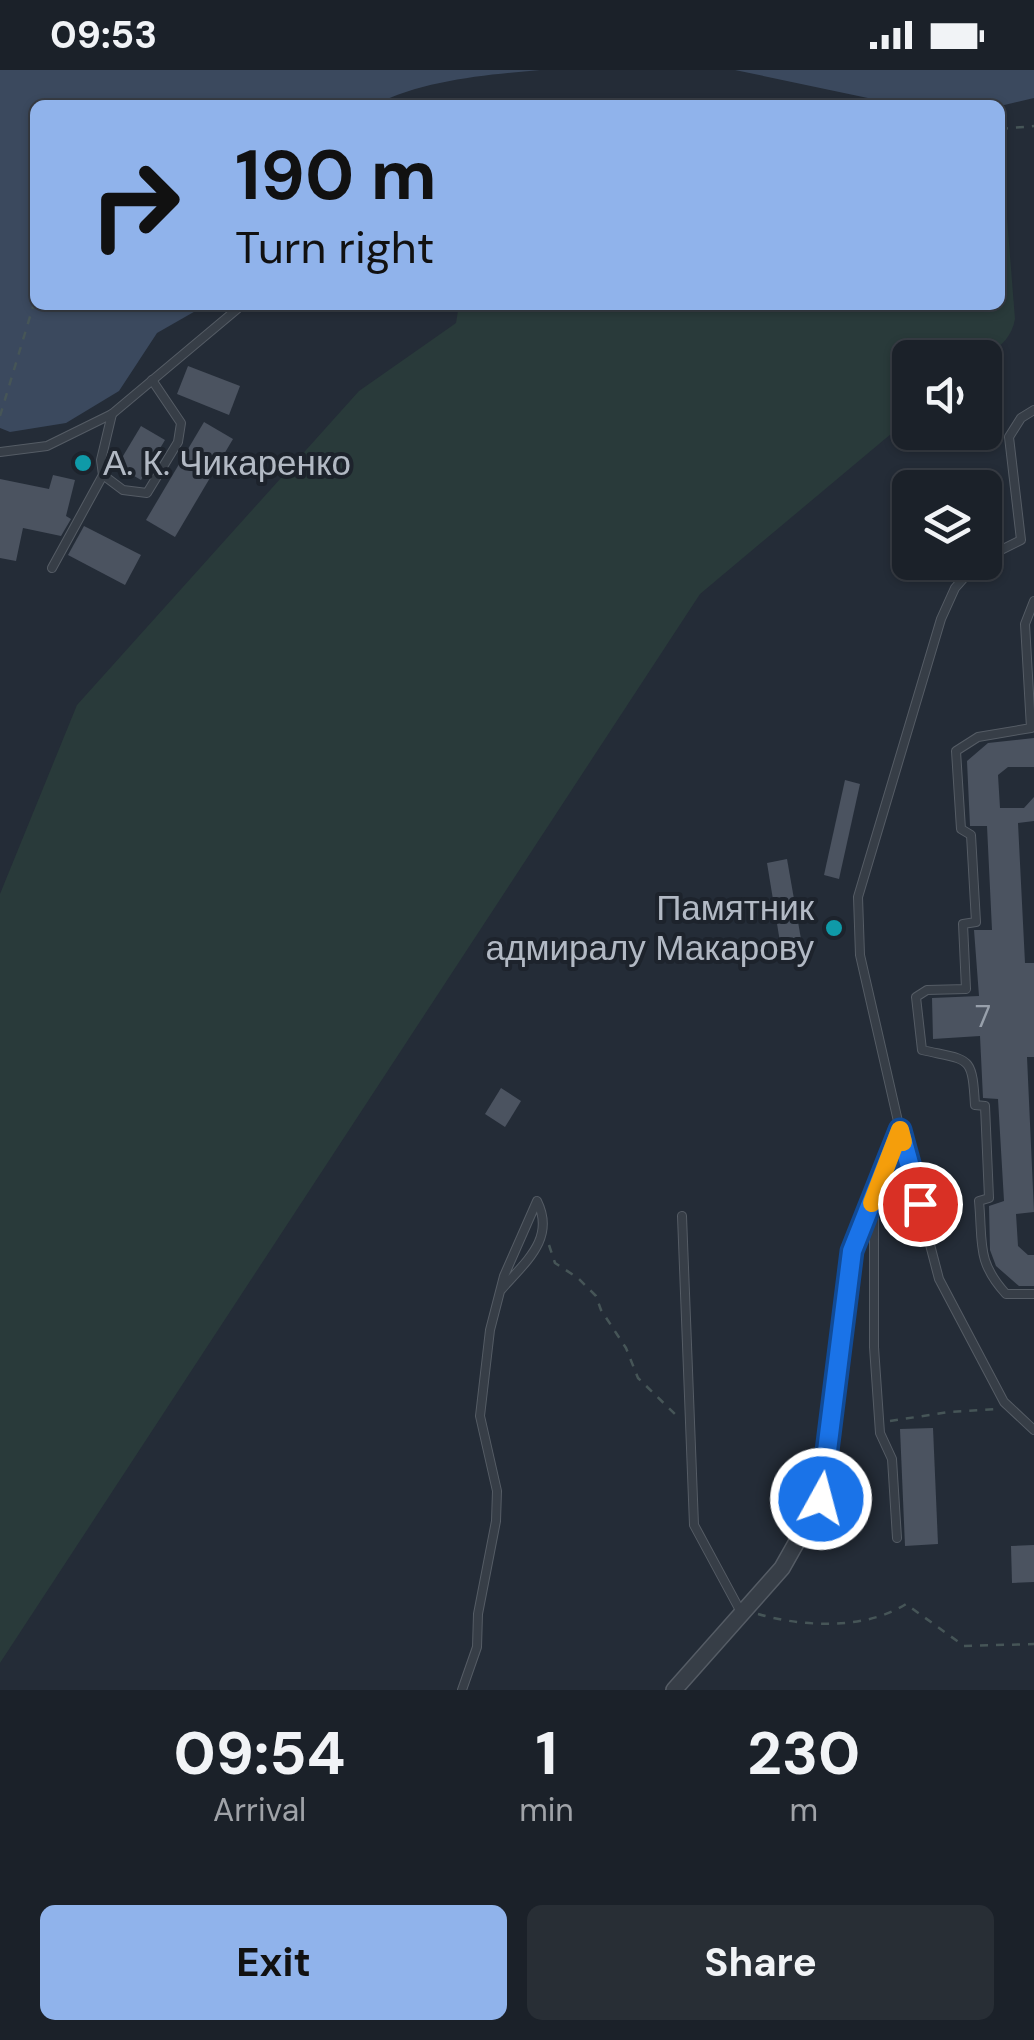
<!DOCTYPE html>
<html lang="en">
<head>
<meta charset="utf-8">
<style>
	:root { --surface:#1b2129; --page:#282e35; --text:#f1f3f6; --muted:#a0a3a8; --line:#393e46; --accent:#90b3eb }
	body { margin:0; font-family:"DM Sans",sans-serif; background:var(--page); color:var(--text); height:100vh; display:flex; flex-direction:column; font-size:38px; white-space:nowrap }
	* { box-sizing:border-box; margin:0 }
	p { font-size:32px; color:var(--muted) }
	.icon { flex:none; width:55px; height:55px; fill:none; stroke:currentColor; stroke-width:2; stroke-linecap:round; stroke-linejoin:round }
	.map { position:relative; height:1620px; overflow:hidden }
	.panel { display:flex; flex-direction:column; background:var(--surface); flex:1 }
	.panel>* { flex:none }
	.banner { position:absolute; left:30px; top:30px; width:975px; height:210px; border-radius:15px; box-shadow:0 2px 8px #0004,0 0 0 2px var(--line); background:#90b3eb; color:#111; overflow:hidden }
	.fabs { position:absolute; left:892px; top:270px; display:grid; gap:20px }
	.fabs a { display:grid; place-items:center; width:110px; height:110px; border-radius:15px; background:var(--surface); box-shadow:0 2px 8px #0004,0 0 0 2px var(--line); font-size:50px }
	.pin { position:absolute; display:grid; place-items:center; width:85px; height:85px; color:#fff; margin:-42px; border:5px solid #fff; border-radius:50%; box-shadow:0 2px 10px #0007 }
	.me { position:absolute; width:110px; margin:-55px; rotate:7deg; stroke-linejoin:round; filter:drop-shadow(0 0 8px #0008) }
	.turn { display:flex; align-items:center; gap:35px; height:210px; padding:0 40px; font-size:45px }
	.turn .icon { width:130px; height:130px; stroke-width:2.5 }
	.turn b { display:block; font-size:70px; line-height:85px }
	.eta { display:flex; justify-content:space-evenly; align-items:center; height:170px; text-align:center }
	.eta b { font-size:60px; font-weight:700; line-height:70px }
	.primary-button { display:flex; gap:20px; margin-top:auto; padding:20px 40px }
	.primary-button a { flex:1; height:115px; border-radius:15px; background:var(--accent); color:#111; font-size:40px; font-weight:700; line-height:115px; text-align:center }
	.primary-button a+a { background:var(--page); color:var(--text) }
	.status { display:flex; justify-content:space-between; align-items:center; height:70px; padding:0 50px; background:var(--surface); direction:ltr }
	.status svg { height:28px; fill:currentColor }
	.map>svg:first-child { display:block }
	.green { fill:#293a3a }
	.water { fill:#3b495e }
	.building { fill:#4b5360 }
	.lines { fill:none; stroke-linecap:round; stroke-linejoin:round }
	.service-casing { stroke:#555c65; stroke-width:10 }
	.minor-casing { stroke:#555c65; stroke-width:18 }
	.path { stroke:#465557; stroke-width:2.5; stroke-dasharray:8 8; stroke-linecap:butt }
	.service { stroke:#373e47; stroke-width:8 }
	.minor { stroke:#373e47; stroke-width:15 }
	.route-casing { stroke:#114b97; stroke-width:25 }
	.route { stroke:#1a73e8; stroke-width:18 }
	.slow { stroke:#f59e0b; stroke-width:18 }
	.culture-dot { fill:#0f9aa8; stroke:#1d232c; stroke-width:4 }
	.labels { text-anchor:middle; stroke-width:8; stroke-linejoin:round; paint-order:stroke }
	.number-label { font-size:30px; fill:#98a0ab }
	.poi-label { font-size:35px; fill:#b2b9c4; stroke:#1d232c; text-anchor:start }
</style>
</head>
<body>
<div class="status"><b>09:53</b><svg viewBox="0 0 49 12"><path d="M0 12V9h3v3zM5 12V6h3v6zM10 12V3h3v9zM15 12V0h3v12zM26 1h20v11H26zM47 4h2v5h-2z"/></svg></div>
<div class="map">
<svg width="1034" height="1620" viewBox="0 0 1034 1620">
	<rect width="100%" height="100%" fill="#242c37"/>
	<!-- green -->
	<path class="green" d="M 1000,132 L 1006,135 L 1015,249 C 1006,297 947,288 910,288 L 910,348 L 700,524 L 0,1593 L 0,824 L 77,635 L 359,321 L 456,253 L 459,235 L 1000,235 Z"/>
	<!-- water -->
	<g class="water">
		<path d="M 0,0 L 540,0 C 484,5 424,10 374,35 L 35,35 L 35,235 L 206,235 L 157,263 L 119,321 L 66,353 L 10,362 L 0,358 Z"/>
		<path d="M 735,0 L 1034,0 L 1034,28 L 1000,36 L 901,35 Z"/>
	</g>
	<!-- building -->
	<g class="building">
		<path d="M 188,296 L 240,316 L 229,345 L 177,324 Z"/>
		<path d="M 204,352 L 233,369 L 175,467 L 146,450 Z"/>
		<path d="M 141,356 L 165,370 L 141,410 L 117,396 Z"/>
		<path d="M 53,405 L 75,410 L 66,446 L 71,449 L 61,466 L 23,458 L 16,491 L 0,488 L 0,409 L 49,419 Z"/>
		<path d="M 84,456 L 141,485 L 125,515 L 68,485 Z"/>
		<path d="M 1034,668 L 1034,697 L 1008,697 L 998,705 L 1000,738 L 1024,738 L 1034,727 L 1034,751 L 1018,753 L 1025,893 L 1034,893 L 1034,987 L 1027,987 L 1034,1142 L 1016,1144 L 1018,1176 L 1028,1185 L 1034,1185 L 1034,1216 L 1019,1216 L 996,1196 L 990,1180 L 989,1136 L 1004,1131 L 998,1029 L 983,1028 L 980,966 L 933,969 L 932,928 L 979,926 L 974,860 L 992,860 L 987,756 L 970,756 L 967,691 L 988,673 Z"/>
		<path d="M 845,710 L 860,714 L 839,809 L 824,805 Z"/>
		<path d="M 787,789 L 801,869 L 780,872 L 767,793 Z"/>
		<path d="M 501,1018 L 521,1031 L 505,1057 L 485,1044 Z"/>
		<path d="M 933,1358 L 938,1474 L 905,1476 L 900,1359 Z"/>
		<path d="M 1034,1475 L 1034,1512 L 1012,1513 L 1011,1476 Z"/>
	</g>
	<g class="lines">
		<!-- service casing -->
		<g class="service-casing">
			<g id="service">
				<path d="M 599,35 L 637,35"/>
				<path d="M 112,344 L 101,390 L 103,405 L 123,420 L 147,423 L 178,372 L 181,353 L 152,310"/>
				<path d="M 0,382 L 47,376 L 112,344 L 242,235"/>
				<path d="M 985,488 L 1021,470 L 1009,367 L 1021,348 L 1034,340"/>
				<path d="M 978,492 L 955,518 L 941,549 L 858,827 L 860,885 L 900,1060 L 939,1209 L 1004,1332 L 1034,1360"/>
				<path d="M 52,498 L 103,405"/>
				<path d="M 1034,531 L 1025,554 L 1031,658 L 978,667 L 956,681 L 961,759 L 971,765 L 976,852 L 963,854 L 966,919 L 927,920 L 916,927 L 922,980 C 970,991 972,984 975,1035 L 985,1036 L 989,1128 L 979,1131 C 983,1173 976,1191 1006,1224 L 1034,1224"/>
				<path d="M 874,1137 L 874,1277 L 880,1363 L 892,1389 L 897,1468"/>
				<path d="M 682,1146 L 694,1455 L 742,1544"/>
				<path d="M 462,1620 L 477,1577 L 478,1544 L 496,1451 L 497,1421 L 480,1346 L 490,1260 L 504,1206 L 537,1131 C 556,1169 525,1192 501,1220"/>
			</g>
		</g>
		<!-- minor casing -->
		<g class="minor-casing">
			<path id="minor" d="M 674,1620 L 782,1498 L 821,1429 L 852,1181 L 900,1060"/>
		</g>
		<!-- path -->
		<g class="path">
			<path d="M 1000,59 L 1034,56"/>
			<path d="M 0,346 L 35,230"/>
			<path d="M 549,1175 L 555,1193 L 578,1208 L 596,1226 L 601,1240 L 626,1278 L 638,1308 L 679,1348"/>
			<path d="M 890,1351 L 949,1342 L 996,1339"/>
			<path d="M 758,1544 C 802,1557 866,1560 906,1534 L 964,1576 L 1034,1574"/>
		</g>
		<!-- service -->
		<use href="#service" class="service"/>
		<!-- minor -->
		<use href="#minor" class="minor"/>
	</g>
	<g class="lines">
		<!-- route casing -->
		<g class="route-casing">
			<path id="route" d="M 821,1429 L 852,1181 L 900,1060 L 920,1134"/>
		</g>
		<!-- route -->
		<use href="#route" class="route"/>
		<!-- slow -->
		<path class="slow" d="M 872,1133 L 900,1060 L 903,1072"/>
	</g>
	<!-- markers -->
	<g class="culture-dot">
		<circle cx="83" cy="393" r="10"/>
		<circle cx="834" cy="858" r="10"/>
	</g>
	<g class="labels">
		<!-- number labels -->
		<g class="number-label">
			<text x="983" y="957">7</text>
		</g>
		<!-- poi labels -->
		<g class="poi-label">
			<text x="103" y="405">А. К. Чикаренко</text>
			<text x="814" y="850" text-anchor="end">Памятник<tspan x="814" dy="40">адмиралу Макарову</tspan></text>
		</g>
	</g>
</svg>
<div class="fabs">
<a><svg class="icon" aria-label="sound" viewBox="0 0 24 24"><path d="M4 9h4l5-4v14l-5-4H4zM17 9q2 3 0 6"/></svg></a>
<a><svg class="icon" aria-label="layers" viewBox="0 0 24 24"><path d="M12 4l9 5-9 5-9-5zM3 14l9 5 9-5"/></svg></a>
</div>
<div class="pin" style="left:920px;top:1134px;background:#d93025"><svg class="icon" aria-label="arrive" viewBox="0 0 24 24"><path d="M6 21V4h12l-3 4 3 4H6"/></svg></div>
<svg class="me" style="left:821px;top:1429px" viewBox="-20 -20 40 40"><circle r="17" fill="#1a73e8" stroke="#fff" stroke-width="3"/><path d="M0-11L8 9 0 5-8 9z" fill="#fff"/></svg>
<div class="banner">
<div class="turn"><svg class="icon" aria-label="right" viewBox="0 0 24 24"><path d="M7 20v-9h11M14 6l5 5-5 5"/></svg><div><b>190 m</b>Turn right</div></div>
</div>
</div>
<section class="panel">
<div class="eta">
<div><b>09:54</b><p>Arrival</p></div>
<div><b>1</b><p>min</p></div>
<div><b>230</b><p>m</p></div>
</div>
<div class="primary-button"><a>Exit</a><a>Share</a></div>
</section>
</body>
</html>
